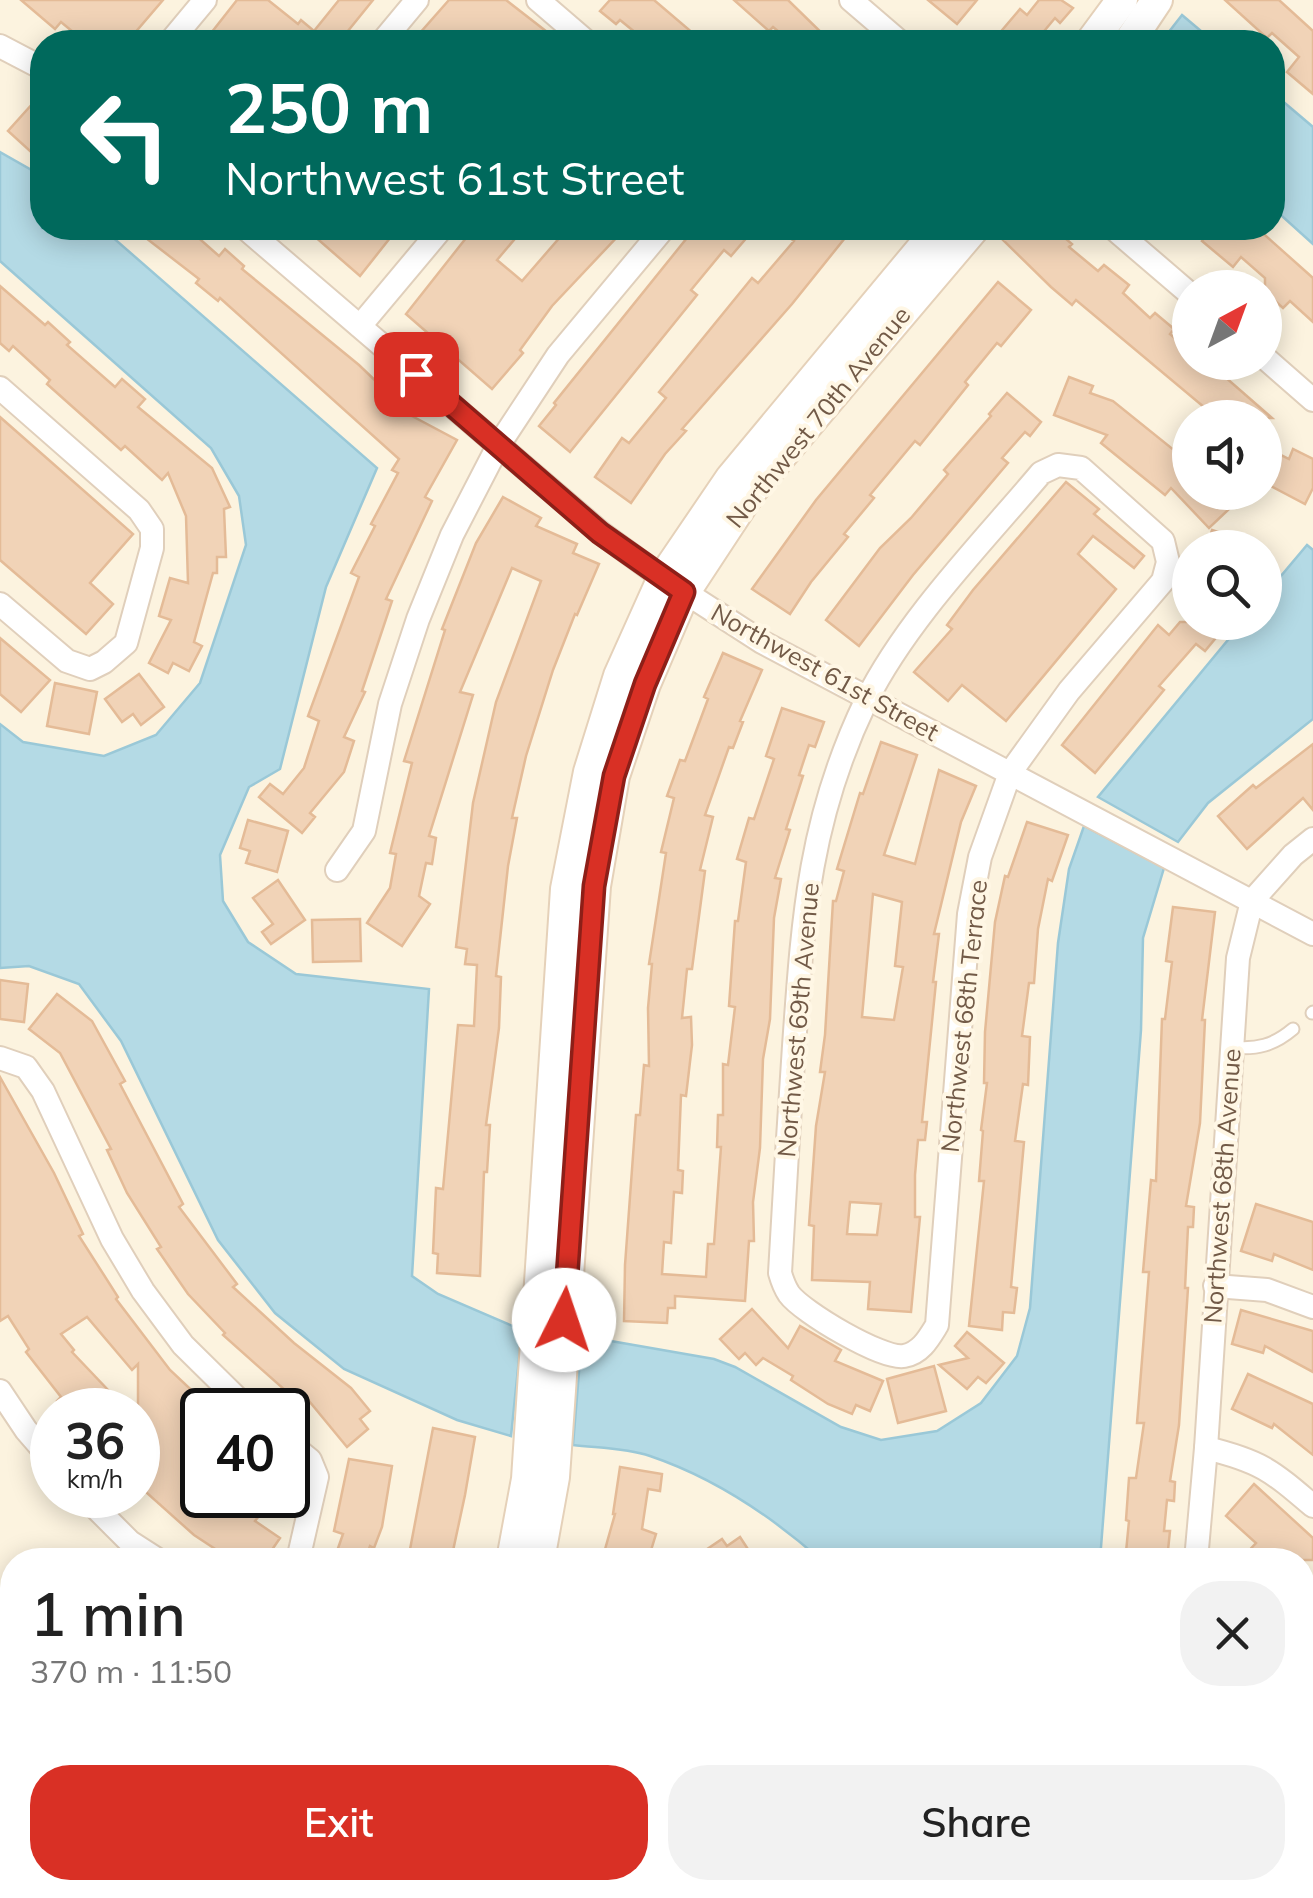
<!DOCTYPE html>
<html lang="en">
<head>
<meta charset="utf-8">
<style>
	:root { --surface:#fff; --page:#f2f2f2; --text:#222; --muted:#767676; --accent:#d93025 }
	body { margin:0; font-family:Mulish,sans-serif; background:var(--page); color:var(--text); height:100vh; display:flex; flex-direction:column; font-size:38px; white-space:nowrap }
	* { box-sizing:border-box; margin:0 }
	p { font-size:32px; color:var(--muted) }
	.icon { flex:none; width:55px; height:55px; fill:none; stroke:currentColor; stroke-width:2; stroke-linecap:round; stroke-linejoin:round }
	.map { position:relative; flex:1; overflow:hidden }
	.side { position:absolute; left:0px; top:1548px; width:1315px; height:352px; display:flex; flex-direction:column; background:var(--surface); border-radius:40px 40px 0 0; box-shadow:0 5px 25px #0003 }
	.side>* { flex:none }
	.top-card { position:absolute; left:30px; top:30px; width:1255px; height:210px; border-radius:40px; box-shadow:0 5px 25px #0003; background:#00695c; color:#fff; overflow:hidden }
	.needle { width:65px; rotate:41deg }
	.tools { position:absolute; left:1172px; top:270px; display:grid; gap:20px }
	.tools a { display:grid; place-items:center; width:110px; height:110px; border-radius:50%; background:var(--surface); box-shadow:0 5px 25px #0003; font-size:50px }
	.speed { position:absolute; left:30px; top:1388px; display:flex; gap:20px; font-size:50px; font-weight:700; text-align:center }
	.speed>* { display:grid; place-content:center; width:130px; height:130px; border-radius:50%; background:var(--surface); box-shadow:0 5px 25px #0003; line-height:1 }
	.speed small { font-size:25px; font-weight:400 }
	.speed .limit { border:5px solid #111; border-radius:15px; background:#fff; color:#111 }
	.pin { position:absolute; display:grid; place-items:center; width:85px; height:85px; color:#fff; margin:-42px; border-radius:20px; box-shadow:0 5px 15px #0006 }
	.me { position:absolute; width:110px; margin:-55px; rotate:4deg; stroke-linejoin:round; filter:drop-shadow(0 0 8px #0008) }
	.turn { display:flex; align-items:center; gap:35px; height:210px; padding:0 30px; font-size:45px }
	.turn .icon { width:130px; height:130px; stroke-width:2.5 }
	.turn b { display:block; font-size:70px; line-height:85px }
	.round { display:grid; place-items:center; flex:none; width:105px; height:105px; border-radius:40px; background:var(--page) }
	.summary { display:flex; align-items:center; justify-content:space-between; height:170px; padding:0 30px }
	h1 { font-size:60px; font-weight:600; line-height:75px }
	.action { display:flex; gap:20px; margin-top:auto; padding:20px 30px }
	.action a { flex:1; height:115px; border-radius:40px; background:var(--accent); color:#fff; font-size:40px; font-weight:600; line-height:115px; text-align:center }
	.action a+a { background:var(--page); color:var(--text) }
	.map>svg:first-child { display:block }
	.water { fill:#b4dae5; stroke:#9ac8d7; stroke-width:2.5 }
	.building { fill:#f1d3b7; stroke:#e4bb97; stroke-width:2.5; fill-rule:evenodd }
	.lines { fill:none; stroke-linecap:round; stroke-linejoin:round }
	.lane-casing { stroke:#e0cfbb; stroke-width:15 }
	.street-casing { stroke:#e0cfbb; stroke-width:26 }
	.secondary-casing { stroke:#e5d1b9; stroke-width:34 }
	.lane { stroke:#fff; stroke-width:11 }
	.street { stroke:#fff; stroke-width:22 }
	.secondary { stroke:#fff; stroke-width:30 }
	.route-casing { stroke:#8d1f18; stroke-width:25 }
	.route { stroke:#d93025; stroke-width:18 }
	.labels { text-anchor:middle; stroke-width:8; stroke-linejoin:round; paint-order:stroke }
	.street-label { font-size:25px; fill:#725a47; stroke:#fff7e5 }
</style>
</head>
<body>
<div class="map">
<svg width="1313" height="1898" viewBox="0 0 1313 1898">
	<rect width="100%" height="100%" fill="#fcf3df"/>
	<!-- water -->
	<g class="water">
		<path d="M 1182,15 L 1214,42 L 1161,42 Z"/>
		<path d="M 1273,93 L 1313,127 L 1313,244 L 1273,208 Z"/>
		<path d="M 0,152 L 42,176 L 42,228 L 102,228 L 377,468 L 326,587 L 280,769 L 249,787 L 220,855 L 223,901 L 248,942 L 296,974 L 429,989 L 412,1276 L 438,1294 L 522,1330 L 511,1436 L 457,1420 L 344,1369 L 275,1313 L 218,1240 L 121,1041 L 79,984 L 29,966 L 0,968 L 0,724 L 23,742 L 104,756 L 156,735 L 200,683 L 246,545 L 239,496 L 211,448 L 0,261 Z"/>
		<path d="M 1307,545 L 1313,550 L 1313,719 L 1208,803 L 1178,842 L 1098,797 L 1242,623 L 1265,622 L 1265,595 Z"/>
		<path d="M 1084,826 L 1164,868 L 1143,938 L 1141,1030 L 1100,1560 L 821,1560 C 770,1515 715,1478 650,1456 C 626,1448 597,1448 573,1445 L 582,1336 L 714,1359 L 735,1367 L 841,1427 L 881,1440 L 937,1431 L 981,1403 L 1017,1356 L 1030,1308 L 1058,943 L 1069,869 Z"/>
		<path d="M 1303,1821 L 1313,1824 L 1313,1898 L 1165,1898 L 1161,1888 L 1302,1888 Z"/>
	</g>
	<!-- building -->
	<g class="building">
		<path d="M 21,0 L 163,0 L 127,42 L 85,42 L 61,22 L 55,29 Z"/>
		<path d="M 237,0 L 268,0 L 298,24 L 301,20 L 314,31 L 339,0 L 373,0 L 339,42 L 204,42 Z"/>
		<path d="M 449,0 L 506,0 L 560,42 L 412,42 Z"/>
		<path d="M 610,0 L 654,0 L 694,34 L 686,42 L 647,42 L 620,20 L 616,24 L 600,11 Z"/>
		<path d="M 734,0 L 788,0 L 831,42 L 791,42 L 773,27 L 769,31 Z"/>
		<path d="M 928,0 L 977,0 L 957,24 Z"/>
		<path d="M 1039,0 L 1061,0 L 1073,8 L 1060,23 L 1055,18 L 1035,42 L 992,42 L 1020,9 L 1027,15 Z"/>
		<path d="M 1225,0 L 1279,0 L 1313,31 L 1313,94 L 1287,72 L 1299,57 L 1272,33 L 1267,38 Z"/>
		<path d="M 34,102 L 42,110 L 42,137 L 30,151 L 8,131 Z"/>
		<path d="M 133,228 L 200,228 L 194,234 L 219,256 L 225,249 L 244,266 L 242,269 L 359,365 L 412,416 L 457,440 L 425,497 L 432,501 L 386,599 L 392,601 L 362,691 L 365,692 L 344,737 L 354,741 L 344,772 L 310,813 L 315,817 L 302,833 L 259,797 L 270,784 L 283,794 L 304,768 L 319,721 L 308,716 L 359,577 L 351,573 L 375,526 L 371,524 L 398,473 L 392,470 L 399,459 L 220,298 L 218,301 L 196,283 L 199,279 Z"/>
		<path d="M 305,228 L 392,228 L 386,235 L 390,238 L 360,276 Z"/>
		<path d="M 474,228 L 524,228 L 497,260 L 522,281 L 568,228 L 609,228 L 618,236 L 552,306 L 520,350 L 523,353 L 492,389 L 406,314 Z"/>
		<path d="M 695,228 L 755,228 L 731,256 L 724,250 L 691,290 L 697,295 L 570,452 L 539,426 L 556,405 L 554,403 Z"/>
		<path d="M 797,228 L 853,228 L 792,304 L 682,429 L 686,431 L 665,454 L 631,503 L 595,477 L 622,438 L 629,443 L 666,398 L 659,392 L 752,278 L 758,283 L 794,241 L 789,237 Z"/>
		<path d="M 1015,228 L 1040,228 L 1047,234 L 1053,228 L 1072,244 L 1069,247 L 1098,271 L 1104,265 L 1129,285 L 1123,293 L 1150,318 L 1155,313 L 1174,329 L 1170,334 L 1190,351 L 1190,362 L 1216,362 L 1229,373 L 1225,377 L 1272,418 L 1217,418 L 1076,300 L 1072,305 L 1051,287 L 1003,240 Z"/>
		<path d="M 1212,228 L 1257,228 L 1313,278 L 1313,322 L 1290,301 L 1283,308 L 1265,292 L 1265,278 L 1241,257 L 1233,267 L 1202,241 Z"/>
		<path d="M 998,282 L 1031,310 L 1001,346 L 997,343 L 965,382 L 968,385 L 920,445 L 915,441 L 870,495 L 874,498 L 844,534 L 848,537 L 811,582 L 790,614 L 752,589 L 816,500 Z"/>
		<path d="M 0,286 L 45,325 L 48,322 L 70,342 L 67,345 L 115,387 L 122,379 L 145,399 L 138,407 L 212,468 L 230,507 L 224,509 L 226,557 L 217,557 L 217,573 L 213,573 L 194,642 L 202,646 L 189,671 L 173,663 L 168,673 L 149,663 L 171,620 L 159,616 L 170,578 L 188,583 L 186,516 L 168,473 L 162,480 L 125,446 L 121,450 L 47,384 L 50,380 L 13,346 L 9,351 L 0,343 Z"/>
		<path d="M 1069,377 L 1093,386 L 1090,393 L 1113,401 L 1190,463 L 1190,492 L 1247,492 L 1209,528 L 1171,488 L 1165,495 L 1101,443 L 1107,435 L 1054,415 Z"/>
		<path d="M 1007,393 L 1041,422 L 1030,436 L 1025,432 L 1002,458 L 1008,463 L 913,575 L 859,646 L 826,620 L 880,548 L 911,518 L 948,474 L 944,470 L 991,416 L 989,414 Z"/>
		<path d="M 0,417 L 133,534 L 90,583 L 113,604 L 86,634 L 0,560 Z"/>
		<path d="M 1265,447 L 1289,459 L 1293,449 L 1313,459 L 1313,488 L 1305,504 L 1265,483 Z"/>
		<path d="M 1066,482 L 1099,509 L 1094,514 L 1144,556 L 1134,568 L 1093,536 L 1078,554 L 1116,589 L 1006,721 L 962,685 L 948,701 L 914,672 L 952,629 L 947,625 L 973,590 Z"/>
		<path d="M 503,497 L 541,518 L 536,526 L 577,544 L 573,553 L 599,564 L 577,615 L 575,614 L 553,670 L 526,756 L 512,818 L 517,818 L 508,866 L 496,976 L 501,977 L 499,1028 L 486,1125 L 490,1125 L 487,1172 L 484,1172 L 480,1276 L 437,1273 L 438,1254 L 433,1253 L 436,1188 L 443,1189 L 458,1025 L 474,1026 L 477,965 L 465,964 L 467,949 L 456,947 L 473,803 L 496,702 L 541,581 L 512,568 L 460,692 L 473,695 L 429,836 L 436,838 L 432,864 L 426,863 L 419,896 L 430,904 L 402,946 L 367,923 L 390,888 L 396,854 L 390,853 L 412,763 L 404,761 L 445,630 L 442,629 L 476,543 Z"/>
		<path d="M 1212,530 L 1256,545 L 1256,548 L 1206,548 Z"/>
		<path d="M 1180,622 L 1229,622 L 1205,651 L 1196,644 L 1159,686 L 1164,690 L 1095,773 L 1062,745 L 1158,625 L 1169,635 Z"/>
		<path d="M 0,638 L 50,680 L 21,712 L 0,694 Z"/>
		<path d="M 723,653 L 762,670 L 740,721 L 743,722 L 733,748 L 729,747 L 705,815 L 713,817 L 700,870 L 705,871 L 692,969 L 687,969 L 682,1018 L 691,1017 L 692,1045 L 686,1096 L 681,1095 L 678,1170 L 683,1171 L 682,1193 L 674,1192 L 671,1243 L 664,1242 L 662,1274 L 706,1277 L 708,1244 L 714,1244 L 721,1147 L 717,1147 L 718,1115 L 723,1115 L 723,1064 L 728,1065 L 735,1007 L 729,1006 L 735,921 L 738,921 L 746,862 L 737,859 L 749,818 L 754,819 L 774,759 L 766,756 L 782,708 L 824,722 L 815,747 L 809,745 L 799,775 L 803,776 L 786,829 L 790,830 L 775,878 L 781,879 L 774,918 L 770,1019 L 763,1059 L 760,1148 L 753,1202 L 754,1241 L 749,1241 L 745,1301 L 675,1296 L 675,1308 L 668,1308 L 667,1323 L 624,1321 L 625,1265 L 636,1115 L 640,1115 L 644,1065 L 649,1066 L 648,1008 L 652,964 L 649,964 L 666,853 L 661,852 L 674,798 L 667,796 L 680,760 L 685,761 L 708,699 L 704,697 Z"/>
		<path d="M 139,674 L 164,707 L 141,725 L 133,714 L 122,722 L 105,699 Z"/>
		<path d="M 55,683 L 97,692 L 89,734 L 47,726 Z"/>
		<path d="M 881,742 L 917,755 L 884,855 L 915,864 L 939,770 L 976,786 L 961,822 L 934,934 L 939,934 L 933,982 L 936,982 L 922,1122 L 927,1122 L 925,1140 L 918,1140 L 915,1175 L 915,1217 L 920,1217 L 911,1312 L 868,1309 L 870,1282 L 812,1280 L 814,1226 L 809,1225 L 816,1126 L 825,1072 L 820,1072 L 825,1035 L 833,901 L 836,901 L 844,871 L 837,869 L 860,793 L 863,794 ZM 873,894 L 902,902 L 895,966 L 903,967 L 894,1020 L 862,1017 ZM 850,1202 L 881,1204 L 877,1235 L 847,1234 Z"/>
		<path d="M 1313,744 L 1313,810 L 1303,798 L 1247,849 L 1218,816 L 1253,785 L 1256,788 Z"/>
		<path d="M 248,820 L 288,831 L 277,872 L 246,863 L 250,851 L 240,848 Z"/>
		<path d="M 1027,822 L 1068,835 L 1052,881 L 1048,879 L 1038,929 L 1034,983 L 1029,983 L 1022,1036 L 1030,1037 L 1028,1085 L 1023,1084 L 1015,1141 L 1024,1142 L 1011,1287 L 1017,1288 L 1014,1313 L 1003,1312 L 1002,1330 L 969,1326 L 984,1181 L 979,1181 L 983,1131 L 981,1130 L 987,1083 L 984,1083 L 985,1032 L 995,922 L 1005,876 L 1008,877 Z"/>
		<path d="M 278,880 L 305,920 L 271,944 L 262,932 L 273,924 L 253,898 Z"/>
		<path d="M 1173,907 L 1215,912 L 1202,1020 L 1205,1020 L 1200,1123 L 1186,1206 L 1194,1207 L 1193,1227 L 1188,1227 L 1185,1288 L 1188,1288 L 1179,1425 L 1170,1481 L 1175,1482 L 1174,1501 L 1167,1500 L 1164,1531 L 1170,1531 L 1167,1560 L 1135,1560 L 1136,1554 L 1126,1552 L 1129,1521 L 1126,1520 L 1129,1478 L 1136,1478 L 1144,1423 L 1137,1423 L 1149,1272 L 1143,1272 L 1151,1180 L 1156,1181 L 1162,1019 L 1165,1019 L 1172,962 L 1166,961 Z"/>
		<path d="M 360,919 L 361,961 L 313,962 L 312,920 Z"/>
		<path d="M 0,980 L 28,984 L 24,1022 L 0,1019 Z"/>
		<path d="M 57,994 L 92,1021 L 125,1081 L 120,1084 L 183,1204 L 179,1207 L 237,1284 L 233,1287 L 294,1343 L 351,1388 L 370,1411 L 360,1419 L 368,1429 L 347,1447 L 309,1401 L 304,1407 L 223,1335 L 225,1333 L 188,1294 L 157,1249 L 161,1247 L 127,1193 L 107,1150 L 111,1149 L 60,1053 L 29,1029 Z"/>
		<path d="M 0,1077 L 54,1173 L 83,1234 L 79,1236 L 118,1297 L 116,1299 L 170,1370 L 202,1400 L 202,1459 L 184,1480 L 202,1495 L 276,1495 L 255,1521 L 280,1538 L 265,1560 L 232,1560 L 194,1535 L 138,1485 L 138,1364 L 132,1370 L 87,1317 L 61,1334 L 74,1350 L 72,1352 L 109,1391 L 102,1399 L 112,1410 L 65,1410 L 57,1401 L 61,1397 L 26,1352 L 29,1349 L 8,1316 L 0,1321 Z"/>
		<path d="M 1256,1204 L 1313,1222 L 1313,1270 L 1274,1254 L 1272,1261 L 1241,1251 Z"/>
		<path d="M 752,1309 L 788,1348 L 800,1326 L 841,1350 L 835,1361 L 883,1381 L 870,1411 L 856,1405 L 852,1414 L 828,1404 L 791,1380 L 793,1376 L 763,1358 L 756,1365 L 745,1353 L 739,1359 L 720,1339 Z"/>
		<path d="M 1241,1310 L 1313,1331 L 1313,1372 L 1265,1346 L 1263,1353 L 1232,1344 Z"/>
		<path d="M 967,1332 L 1004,1363 L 986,1383 L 978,1377 L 967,1389 L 939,1365 L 968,1358 L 955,1346 Z"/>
		<path d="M 934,1366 L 946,1411 L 898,1423 L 887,1379 Z"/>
		<path d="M 1248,1374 L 1313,1404 L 1313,1455 L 1274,1424 L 1272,1428 L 1232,1409 Z"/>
		<path d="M 433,1428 L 475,1437 L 465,1495 L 451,1560 L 408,1560 Z"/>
		<path d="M 349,1459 L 392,1466 L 382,1527 L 374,1548 L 370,1546 L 365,1560 L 352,1560 L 336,1554 L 343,1534 L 334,1531 Z"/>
		<path d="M 620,1467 L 662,1474 L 660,1491 L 648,1489 L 642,1529 L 656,1534 L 648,1560 L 602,1560 L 615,1514 L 613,1514 Z"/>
		<path d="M 1254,1484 L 1313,1538 L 1313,1560 L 1240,1560 L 1256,1543 L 1226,1516 Z"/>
		<path d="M 740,1537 L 755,1560 L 691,1560 L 722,1539 L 727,1546 Z"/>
	</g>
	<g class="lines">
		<!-- lane casing -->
		<g class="lane-casing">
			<g id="lane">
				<path d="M 1312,1013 L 1313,1012"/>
				<path d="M 1231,1047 C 1257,1050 1274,1045 1293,1029"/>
			</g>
		</g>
		<!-- street casing -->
		<g class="street-casing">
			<g id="street">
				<path d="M 538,0 L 587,42"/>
				<path d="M 851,0 L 900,42"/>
				<path d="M 170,42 L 205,0"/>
				<path d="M 382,42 L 417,0"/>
				<path d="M 0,46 L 42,68"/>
				<path d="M 245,228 L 601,533 L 663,578 L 762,642 L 1313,934"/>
				<path d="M 1113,228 L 1190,294"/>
				<path d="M 360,326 L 442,228"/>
				<path d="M 1265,358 L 1313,400"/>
				<path d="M 0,388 L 139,510 L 152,529 L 152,548 L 126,643 L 104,662 L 90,669 L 67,661 L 0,604"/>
				<path d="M 1058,465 L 1081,468 L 1163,541 L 1168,562 L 1163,581 L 1069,691 L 1010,773 L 980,857 L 969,914 L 937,1325 C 929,1338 921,1353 904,1356 C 883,1360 802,1312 789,1294 C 785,1288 782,1280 780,1273 C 784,1197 789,1122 794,1046 C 803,918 809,819 866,701 C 907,619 982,543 1041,473 Z"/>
				<path d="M 337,870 L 364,831 L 390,704 L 418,619 L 452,535 L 498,446 L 558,355 L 664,228"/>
				<path d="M 0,1058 L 26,1067 L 43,1091 L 112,1239 L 143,1291 L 183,1345 L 249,1410"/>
				<path d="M 1215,1286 L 1267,1290 L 1313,1307"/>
				<path d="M 0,1391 L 26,1430 L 52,1460"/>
				<path d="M 288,1442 L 310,1460 L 317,1477 L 298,1560"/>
				<path d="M 1206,1448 C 1260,1461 1271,1470 1313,1506"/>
				<path d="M 83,1495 L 130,1542 L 158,1560"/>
				<path d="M 1196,1560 L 1206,1448 L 1238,958 L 1252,901 L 1293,855 L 1313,839"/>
				<path d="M 0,1684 L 12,1695"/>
				<path d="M 1302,1707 L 1313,1716"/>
				<path d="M 0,1730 L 12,1715"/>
				<path d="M 793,1888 L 804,1898"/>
				<path d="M 1050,1888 L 1058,1898"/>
				<path d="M 79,1898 L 88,1888"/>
				<path d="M 640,1898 L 645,1888"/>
				<path d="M 967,1898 L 976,1888"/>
			</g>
		</g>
		<!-- secondary casing -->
		<g class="secondary-casing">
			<g id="secondary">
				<path d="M 1091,42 L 1122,0"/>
				<path d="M 1129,42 L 1157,0"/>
				<path d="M 512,1560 L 527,1479 L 566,889 L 589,772 L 619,676 L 663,578 L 731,478 L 939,228"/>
				<path d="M 539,1560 L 554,1477 L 595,886 L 614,776 L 645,684 L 684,593 L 751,491 L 974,228"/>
				<path d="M 349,1898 L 358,1888"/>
				<path d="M 386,1898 L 395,1888"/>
			</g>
		</g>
		<!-- lane -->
		<use href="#lane" class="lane"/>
		<!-- street -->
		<use href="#street" class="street"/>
		<!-- secondary -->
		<use href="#secondary" class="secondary"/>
	</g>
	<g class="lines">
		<!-- route casing -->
		<g class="route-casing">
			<path id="route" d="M 416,374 L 600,533 L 684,592 L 645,684 L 614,776 L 594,886 L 564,1320"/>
		</g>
		<!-- route -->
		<use href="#route" class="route"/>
	</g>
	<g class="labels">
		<!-- street labels -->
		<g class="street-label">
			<text transform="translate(818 417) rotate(-51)" y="9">Northwest 70th Avenue</text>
			<text transform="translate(825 672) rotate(29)" y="9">Northwest 61st Street</text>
			<text transform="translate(964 1016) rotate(-84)" y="9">Northwest 68th Terrace</text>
			<text transform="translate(798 1020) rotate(-85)" y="9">Northwest 69th Avenue</text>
			<text transform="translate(1222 1186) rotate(-86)" y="9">Northwest 68th Avenue</text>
		</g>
	</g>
</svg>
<div class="tools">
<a><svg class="needle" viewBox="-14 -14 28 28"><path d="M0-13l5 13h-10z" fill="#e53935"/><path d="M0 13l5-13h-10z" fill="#767676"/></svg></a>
<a><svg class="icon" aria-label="sound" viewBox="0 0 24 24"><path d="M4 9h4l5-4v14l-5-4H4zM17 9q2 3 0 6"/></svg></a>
<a><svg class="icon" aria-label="search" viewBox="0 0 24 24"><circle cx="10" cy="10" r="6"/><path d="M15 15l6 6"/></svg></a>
</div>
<div class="speed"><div>36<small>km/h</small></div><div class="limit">40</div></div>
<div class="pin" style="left:416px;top:374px;background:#d93025"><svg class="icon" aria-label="arrive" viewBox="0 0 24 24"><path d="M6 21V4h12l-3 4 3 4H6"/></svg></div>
<svg class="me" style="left:564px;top:1320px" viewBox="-20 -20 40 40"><circle r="19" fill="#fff"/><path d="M0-13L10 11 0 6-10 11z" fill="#d93025"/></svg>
<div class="top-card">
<div class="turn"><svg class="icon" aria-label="left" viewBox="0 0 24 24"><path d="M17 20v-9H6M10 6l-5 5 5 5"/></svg><div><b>250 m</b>Northwest 61st Street</div></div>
</div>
<section class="side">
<div class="summary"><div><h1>1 min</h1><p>370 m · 11:50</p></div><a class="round"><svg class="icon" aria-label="close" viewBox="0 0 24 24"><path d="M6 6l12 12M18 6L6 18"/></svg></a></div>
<div class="action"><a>Exit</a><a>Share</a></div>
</section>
</div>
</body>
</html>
